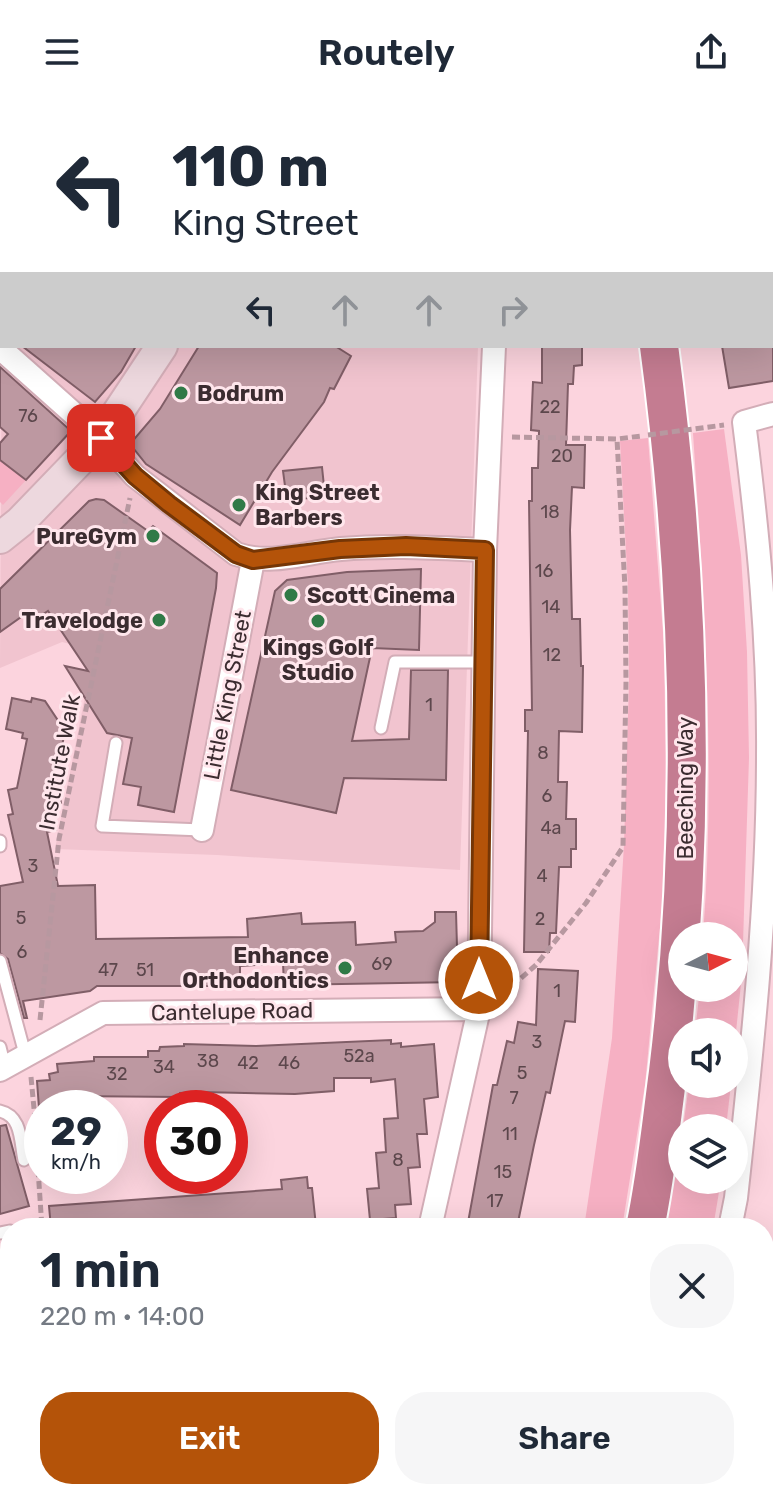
<!DOCTYPE html>
<html lang="en">
<head>
<meta charset="utf-8">
<style>
	:root { --surface:#fff; --page:#f6f6f7; --text:#1f2937; --muted:#747a83; --accent:#b45309 }
	body { margin:0; font-family:Rubik,sans-serif; background:var(--page); color:var(--text); height:100vh; display:flex; flex-direction:column; font-size:30px; white-space:nowrap }
	* { box-sizing:border-box; margin:0 }
	p { font-size:26px; color:var(--muted) }
	.icon { flex:none; width:44px; height:44px; fill:none; stroke:currentColor; stroke-width:2; stroke-linecap:round; stroke-linejoin:round }
	.map { position:relative; flex:1; overflow:hidden }
	.details { position:absolute; left:0px; top:1114px; width:774px; height:282px; display:flex; flex-direction:column; background:var(--surface); border-radius:32px 32px 0 0; box-shadow:0 8px 32px #0002 }
	.details>* { flex:none }
	.banner { position:absolute; left:0px; top:0px; width:774px; height:244px; box-shadow:0 8px 32px #0002; background:#fff; color:var(--text); overflow:hidden }
	.needle { width:52px; rotate:84deg }
	.tools { position:absolute; left:668px; top:818px; display:grid; gap:16px }
	.tools a { display:grid; place-items:center; width:80px; height:80px; border-radius:50%; background:var(--surface); box-shadow:0 8px 32px #0002; font-size:40px }
	.speed { position:absolute; left:24px; top:986px; display:flex; gap:16px; font-size:40px; font-weight:700; text-align:center }
	.speed>* { display:grid; place-content:center; width:104px; height:104px; border-radius:50%; background:var(--surface); box-shadow:0 8px 32px #0002; line-height:1 }
	.speed small { font-size:20px; font-weight:400 }
	.speed .limit { border:12px solid #d22; background:#fff; color:#111 }
	.pin { position:absolute; display:grid; place-items:center; width:68px; height:68px; color:#fff; margin:-34px; border-radius:16px; box-shadow:0 4px 12px #0006 }
	.me { position:absolute; width:88px; margin:-44px; rotate:0deg; stroke-linejoin:round; filter:drop-shadow(0 0 6px #0008) }
	.turn { display:flex; align-items:center; gap:28px; height:168px; padding:0 40px; font-size:36px }
	.turn .icon { width:104px; height:104px; stroke-width:2.5 }
	.turn b { display:block; font-size:56px; line-height:68px }
	.lanes { display:flex; align-items:center; height:76px; padding:0 40px; background:#0003; justify-content:center; gap:40px; direction:ltr }
	.lanes .off { opacity:.35 }
	.round { display:grid; place-items:center; flex:none; width:84px; height:84px; border-radius:32px; background:var(--page) }
	.head { display:flex; align-items:center; justify-content:space-between; height:136px; padding:0 40px }
	h1 { font-size:48px; font-weight:600; line-height:60px }
	.button { display:flex; gap:16px; margin-top:auto; padding:16px 40px }
	.button a { flex:1; height:92px; border-radius:32px; background:var(--accent); color:#fff; font-size:32px; font-weight:600; line-height:92px; text-align:center }
	.button a+a { background:var(--page); color:var(--text) }
	header { display:flex; justify-content:space-between; align-items:center; height:104px; padding:0 40px; background:var(--surface); font-size:36px; font-weight:600 }
	.map>svg:first-child { display:block }
	.built { fill:#f1c4cf }
	.green { fill:#f6b0c3 }
	.building { fill:#bd98a1; stroke:#805e67; stroke-width:2 }
	.lines { fill:none; stroke-linecap:round; stroke-linejoin:round }
	.lane-casing { stroke:#d3adb7; stroke-width:15 }
	.street-casing { stroke:#d3adb7; stroke-width:26 }
	.secondary-casing { stroke:#d3adb7; stroke-width:34 }
	.highway-casing { stroke:#fff; stroke-width:42 }
	.path { stroke:#b798a0; stroke-width:5; stroke-dasharray:8 4; stroke-linecap:butt }
	.lane { stroke:#fff; stroke-width:11 }
	.street { stroke:#fff; stroke-width:22 }
	.secondary { stroke:#edd8de; stroke-width:30 }
	.highway { stroke:#c47c91; stroke-width:38 }
	.path-bridge { stroke:#b798a0; stroke-width:5; stroke-dasharray:8 4; stroke-linecap:butt }
	.route-casing { stroke:#753606; stroke-width:20 }
	.route { stroke:#b45309; stroke-width:14 }
	.poi-dot { fill:#307a47; stroke:#ffe6ec; stroke-width:3 }
	.labels { text-anchor:middle; stroke-width:6; stroke-linejoin:round; paint-order:stroke }
	.number-label { font-size:18px; fill:#5c474c }
	.poi-label { font-size:22px; font-weight:bold; fill:#3b2c30; stroke:#ffe6ec; text-anchor:start }
	.street-label { font-size:22px; fill:#3b2c30; stroke:#ffe6ec }
</style>
</head>
<body>
<header><svg class="icon" aria-label="menu" viewBox="0 0 24 24"><path d="M4 6h16M4 12h16M4 18h16"/></svg>Routely<svg class="icon" aria-label="share" viewBox="0 0 24 24"><path d="M12 15V3M7 8l5-5 5 5M5 13v7h14v-7"/></svg></header>
<div class="map">
<svg width="773" height="1395" viewBox="0 0 773 1395">
	<rect width="100%" height="100%" fill="#fcd4de"/>
	<!-- built -->
	<g class="built">
		<path d="M 130,0 L 561,0 L 562,2 L 129,2 Z"/>
		<path d="M 2,197 L 2,242 L 478,242 L 460,766 L 217,751 L 55,745 L 94,546 L 62,538 L 0,564 Z"/>
	</g>
	<!-- green -->
	<g class="green">
		<path d="M 724,325 L 741,451 L 747,548 L 749,654 L 742,870 L 734,947 L 734,928 L 695,928 L 700,884 L 734,884 L 734,832 L 703,832 C 716,663 704,497 693,329 Z"/>
		<path d="M 648,334 L 664,541 L 666,675 L 662,802 L 645,981 L 622,1124 L 584,1124 L 612,934 L 624,741 L 629,579 L 628,484 L 620,337 Z"/>
		<path d="M 0,356 L 26,376 L 3,401 L 0,398 Z"/>
		<path d="M 689,980 L 731,980 L 726,1024 L 683,1024 Z"/>
		<path d="M 682,1029 L 682,1076 L 721,1076 L 713,1124 L 666,1124 Z"/>
		<path d="M 509,1386 L 559,1386 L 557,1395 L 506,1395 Z"/>
		<path d="M 607,1386 L 657,1386 L 654,1395 L 604,1395 Z"/>
	</g>
	<!-- building -->
	<g class="building">
		<path d="M 22,242 L 136,242 L 121,268 L 95,298 Z"/>
		<path d="M 199,242 L 335,242 L 351,252 L 334,285 L 330,284 L 324,298 L 272,368 L 240,421 L 146,360 L 130,340 L 160,305 Z"/>
		<path d="M 542,242 L 582,242 L 582,261 L 574,262 L 573,280 L 568,280 L 566,341 L 585,341 L 584,384 L 572,383 L 570,426 L 572,515 L 580,515 L 581,562 L 583,562 L 582,628 L 559,627 L 558,678 L 567,678 L 566,715 L 576,715 L 576,745 L 571,745 L 571,763 L 559,763 L 556,829 L 550,829 L 549,848 L 524,848 L 528,627 L 525,627 L 525,606 L 532,606 L 529,397 L 532,397 L 532,364 L 538,364 L 539,327 L 531,326 L 533,278 L 542,279 Z"/>
		<path d="M 722,242 L 773,242 L 773,277 L 729,284 Z"/>
		<path d="M 0,263 L 71,327 L 26,376 L 0,356 L 0,339 L 8,330 L 0,323 Z"/>
		<path d="M 322,363 L 325,392 L 287,397 L 283,367 Z"/>
		<path d="M 96,395 L 104,396 L 148,427 L 153,422 L 217,469 L 216,484 L 174,708 L 138,701 L 141,683 L 123,680 L 132,634 L 107,629 L 65,562 L 88,567 L 48,507 L 36,515 L 31,506 L 0,528 L 0,485 L 89,397 Z"/>
		<path d="M 421,465 L 419,546 L 372,544 L 352,637 L 409,635 L 411,566 L 448,566 L 446,676 L 344,674 L 336,709 L 231,686 L 275,487 L 287,476 L 347,468 Z"/>
		<path d="M 12,594 L 31,598 L 32,594 L 45,597 L 65,627 L 56,672 L 61,699 L 51,701 L 56,726 L 47,728 L 58,782 L 95,781 L 96,835 L 248,833 L 247,815 L 301,809 L 302,820 L 355,818 L 356,841 L 396,838 L 395,828 L 423,827 L 435,818 L 435,808 L 456,808 L 458,878 L 284,881 L 283,859 L 240,862 L 240,882 L 97,882 L 90,887 L 23,897 L 27,914 L 24,914 L 8,855 L 0,849 L 0,782 L 23,778 L 8,711 L 13,710 L 8,686 L 17,684 L 27,635 L 22,634 L 23,629 L 6,625 Z"/>
		<path d="M 538,865 L 578,867 L 575,918 L 565,917 L 550,989 L 546,988 L 534,1041 L 517,1123 L 504,1121 L 503,1124 L 467,1124 L 493,981 L 497,981 L 507,937 L 514,939 L 518,918 L 536,921 Z"/>
		<path d="M 391,936 L 391,940 L 401,939 L 401,943 L 434,940 L 438,993 L 424,995 L 427,1030 L 417,1030 L 420,1063 L 408,1064 L 411,1100 L 395,1101 L 396,1114 L 370,1116 L 367,1085 L 379,1084 L 376,1049 L 386,1048 L 384,1015 L 398,1014 L 395,975 L 371,978 L 371,974 L 334,974 L 334,987 L 295,990 L 201,988 L 180,989 L 180,993 L 69,992 L 70,1004 L 39,1004 L 37,977 L 50,976 L 49,970 L 58,968 L 57,960 L 94,957 L 94,953 L 148,953 L 148,947 L 159,947 L 160,943 L 184,942 L 184,940 L 256,942 Z"/>
		<path d="M 6,1021 L 29,1102 L 0,1110 L 0,1022 Z"/>
		<path d="M 307,1073 L 308,1084 L 312,1084 L 316,1122 L 293,1124 L 51,1124 L 49,1102 L 282,1085 L 281,1076 Z"/>
	</g>
	<g class="lines">
		<!-- lane casing -->
		<g class="lane-casing">
			<g id="lane">
				<path d="M 523,0 L 527,2"/>
				<path d="M 381,624 L 395,558 L 484,558"/>
				<path d="M 116,639 L 102,722 L 202,726"/>
				<path d="M 0,737 L 0,742"/>
				<path d="M 0,857 L 25,950"/>
				<path d="M 0,943 L 5,963"/>
				<path d="M 0,1007 C 22,1012 20,1037 24,1056"/>
				<path d="M 0,1129 L 10,1127"/>
			</g>
		</g>
		<!-- street casing -->
		<g class="street-casing">
			<g id="street">
				<path d="M 0,244 L 101,334 L 135,372 L 236,450 C 271,462 306,448 341,445 C 389,441 437,444 485,446"/>
				<path d="M 202,726 L 253,456"/>
				<path d="M 0,966 L 103,909 L 479,905"/>
				<path d="M 430,1124 L 479,905 L 485,446 L 494,242"/>
				<path d="M 730,1124 L 736,1094 C 752,948 768,799 768,651 C 769,539 758,429 744,318 L 773,310"/>
				<path d="M 307,1395 L 337,1386"/>
				<path d="M 670,1395 L 672,1386"/>
			</g>
		</g>
		<!-- secondary casing -->
		<g class="secondary-casing">
			<g id="secondary">
				<path d="M 273,2 L 273,0"/>
				<path d="M 0,434 L 20,418 L 101,334 L 162,242"/>
			</g>
		</g>
		<!-- highway casing -->
		<g class="highway-casing">
			<g id="highway">
				<path d="M 608,0 L 608,2"/>
				<path d="M 645,1124 C 656,1072 661,1020 668,968 C 697,727 691,482 659,242"/>
				<path d="M 579,1395 L 582,1386"/>
			</g>
		</g>
		<!-- path -->
		<g class="path">
			<path d="M 512,333 L 617,335 L 641,332"/>
			<path d="M 503,890 L 536,861 L 586,799 L 623,743 L 626,578 L 625,484 L 617,335"/>
			<path d="M 40,916 L 59,735 L 130,394"/>
			<path d="M 31,973 L 35,1015"/>
			<path d="M 38,1065 L 42,1124"/>
			<path d="M 67,1386 L 68,1395"/>
		</g>
		<!-- lane -->
		<use href="#lane" class="lane"/>
		<!-- street -->
		<use href="#street" class="street"/>
		<!-- secondary -->
		<use href="#secondary" class="secondary"/>
		<!-- highway -->
		<use href="#highway" class="highway"/>
		<!-- path-bridge -->
		<path class="path-bridge" d="M 648,331 L 724,321"/>
	</g>
	<g class="lines">
		<!-- route casing -->
		<g class="route-casing">
			<path id="route" d="M 101,334 L 135,372 L 169,400 L 236,450 L 253,456 L 340,445 L 406,442 L 485,446 L 479,876"/>
		</g>
		<!-- route -->
		<use href="#route" class="route"/>
	</g>
	<!-- markers -->
	<g class="poi-dot">
		<circle cx="181" cy="289" r="8"/>
		<circle cx="239" cy="401" r="8"/>
		<circle cx="153" cy="432" r="8"/>
		<circle cx="291" cy="491" r="8"/>
		<circle cx="159" cy="516" r="8"/>
		<circle cx="318" cy="517" r="8"/>
		<circle cx="345" cy="864" r="8"/>
	</g>
	<g class="labels">
		<!-- number labels -->
		<g class="number-label">
			<text x="550" y="309">22</text>
			<text x="28" y="318">76</text>
			<text x="562" y="358">20</text>
			<text x="550" y="414">18</text>
			<text x="544" y="473">16</text>
			<text x="551" y="509">14</text>
			<text x="552" y="557">12</text>
			<text x="429" y="607">1</text>
			<text x="543" y="655">8</text>
			<text x="547" y="698">6</text>
			<text x="551" y="730">4a</text>
			<text x="33" y="768">3</text>
			<text x="542" y="778">4</text>
			<text x="21" y="820">5</text>
			<text x="540" y="821">2</text>
			<text x="22" y="854">6</text>
			<text x="382" y="866">69</text>
			<text x="108" y="872">47</text>
			<text x="145" y="872">51</text>
			<text x="557" y="893">1</text>
			<text x="537" y="944">3</text>
			<text x="359" y="958">52a</text>
			<text x="208" y="963">38</text>
			<text x="248" y="965">42</text>
			<text x="289" y="965">46</text>
			<text x="164" y="969">34</text>
			<text x="522" y="975">5</text>
			<text x="117" y="976">32</text>
			<text x="514" y="1000">7</text>
			<text x="510" y="1036">11</text>
			<text x="398" y="1062">8</text>
			<text x="503" y="1074">15</text>
			<text x="495" y="1103">17</text>
		</g>
		<!-- poi labels -->
		<g class="poi-label">
			<text x="197" y="297">Bodrum</text>
			<text x="255" y="396">King Street<tspan x="255" dy="25">Barbers</tspan></text>
			<text x="137" y="440" text-anchor="end">PureGym</text>
			<text x="307" y="499">Scott Cinema</text>
			<text x="143" y="524" text-anchor="end">Travelodge</text>
			<text x="318" y="551" text-anchor="middle">Kings Golf<tspan x="318" dy="25">Studio</tspan></text>
			<text x="329" y="859" text-anchor="end">Enhance<tspan x="329" dy="25">Orthodontics</tspan></text>
		</g>
		<!-- street labels -->
		<g class="street-label">
			<text transform="translate(227 591) rotate(-79)" y="8">Little King Street</text>
			<text transform="translate(59 658) rotate(-79)" y="8">Institute Walk</text>
			<text transform="translate(685 684) rotate(-90)" y="8">Beeching Way</text>
			<text transform="translate(232 907) rotate(-1)" y="8">Cantelupe Road</text>
		</g>
	</g>
</svg>
<div class="tools">
<a><svg class="needle" viewBox="-14 -14 28 28"><path d="M0-13l5 13h-10z" fill="#e53935"/><path d="M0 13l5-13h-10z" fill="#747a83"/></svg></a>
<a><svg class="icon" aria-label="sound" viewBox="0 0 24 24"><path d="M4 9h4l5-4v14l-5-4H4zM17 9q2 3 0 6"/></svg></a>
<a><svg class="icon" aria-label="layers" viewBox="0 0 24 24"><path d="M12 4l9 5-9 5-9-5zM3 14l9 5 9-5"/></svg></a>
</div>
<div class="speed"><div>29<small>km/h</small></div><div class="limit">30</div></div>
<div class="pin" style="left:101px;top:334px;background:#d93025"><svg class="icon" aria-label="arrive" viewBox="0 0 24 24"><path d="M6 21V4h12l-3 4 3 4H6"/></svg></div>
<svg class="me" style="left:479px;top:876px" viewBox="-20 -20 40 40"><circle r="17" fill="#b45309" stroke="#fff" stroke-width="3"/><path d="M0-11L8 9 0 5-8 9z" fill="#fff"/></svg>
<div class="banner">
<div class="turn"><svg class="icon" aria-label="left" viewBox="0 0 24 24"><path d="M17 20v-9H6M10 6l-5 5 5 5"/></svg><div><b>110 m</b>King Street</div></div>
<div class="lanes"><svg class="icon" aria-label="left" viewBox="0 0 24 24"><path d="M17 20v-9H6M10 6l-5 5 5 5"/></svg><svg class="icon off" aria-label="ahead" viewBox="0 0 24 24"><path d="M12 20V5M6 11l6-6 6 6"/></svg><svg class="icon off" aria-label="ahead" viewBox="0 0 24 24"><path d="M12 20V5M6 11l6-6 6 6"/></svg><svg class="icon off" aria-label="right" viewBox="0 0 24 24"><path d="M7 20v-9h11M14 6l5 5-5 5"/></svg></div>
</div>
<section class="details">
<div class="head"><div><h1>1 min</h1><p>220 m · 14:00</p></div><a class="round"><svg class="icon" aria-label="close" viewBox="0 0 24 24"><path d="M6 6l12 12M18 6L6 18"/></svg></a></div>
<div class="button"><a>Exit</a><a>Share</a></div>
</section>
</div>
</body>
</html>
